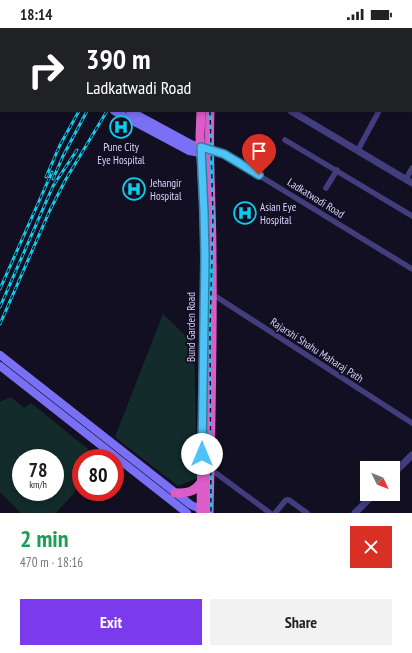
<!DOCTYPE html>
<html lang="en">
<head>
<meta charset="utf-8">
<style>
	:root { --surface:#fff; --page:#f2f2f2; --text:#222; --muted:#767676; --accent:#7c3aed }
	body { margin:0; font-family:"PT Sans Narrow",sans-serif; background:var(--page); color:var(--text); height:100vh; display:flex; flex-direction:column; font-size:15px; white-space:nowrap }
	* { box-sizing:border-box; margin:0 }
	p { font-size:13px; color:var(--muted) }
	.icon { flex:none; width:22px; height:22px; fill:none; stroke:currentColor; stroke-width:2; stroke-linecap:round; stroke-linejoin:round }
	.map { position:relative; height:485px; overflow:hidden }
	.side { display:flex; flex-direction:column; background:var(--surface); flex:1 }
	.side>* { flex:none }
	.guide { position:absolute; left:0px; top:0px; width:412px; height:84px; box-shadow:0 2px 6px #0003; background:#202124; color:#fff; overflow:hidden }
	.needle { width:26px; rotate:133deg }
	.tools { position:absolute; left:360px; top:433px; display:grid; gap:8px }
	.tools a { display:grid; place-items:center; width:40px; height:40px; border-radius:0px; background:var(--surface); box-shadow:0 2px 6px #0003; font-size:20px }
	.speed { position:absolute; left:12px; top:421px; display:flex; gap:8px; font-size:20px; font-weight:700; text-align:center }
	.speed>* { display:grid; place-content:center; width:52px; height:52px; border-radius:50%; background:var(--surface); box-shadow:0 2px 6px #0003; line-height:1 }
	.speed small { font-size:10px; font-weight:400 }
	.speed .limit { border:6px solid #d22; background:#fff; color:#111 }
	.pin { position:absolute; display:grid; place-items:center; width:34px; height:34px; color:#fff; margin:-41px -17px; border-radius:50% 50% 50% 0; rotate:-45deg; box-shadow:0 0 4px #0007 }
	.pin .icon { rotate:45deg }
	.me { position:absolute; width:44px; margin:-22px; rotate:0deg; stroke-linejoin:round; filter:drop-shadow(0 0 3px #0008) }
	.turn { display:flex; align-items:center; gap:14px; height:84px; padding:0 20px; font-size:18px }
	.turn .icon { width:52px; height:52px; stroke-width:2.5 }
	.turn b { display:block; font-size:28px; line-height:34px }
	.round { display:grid; place-items:center; flex:none; width:42px; height:42px; border-radius:0px; background:var(--page) }
	.overview { display:flex; align-items:center; justify-content:space-between; height:68px; padding:0 20px }
	h1 { font-size:24px; font-weight:800; line-height:30px; color:#1e9e55 }
	.action { display:flex; gap:8px; margin-top:auto; padding:8px 20px }
	.action a { flex:1; height:46px; border-radius:0px; background:var(--accent); color:#fff; font-size:16px; font-weight:800; line-height:46px; text-align:center }
	.action a+a { background:var(--page); color:var(--text) }
	.status { display:flex; justify-content:space-between; align-items:center; height:28px; padding:0 20px; background:var(--surface); direction:ltr }
	.status svg { height:11px; fill:currentColor }
	.map>svg:first-child { display:block }
	.green { fill:#132b2b; fill-rule:evenodd }
	.lines { fill:none; stroke-linecap:round; stroke-linejoin:round }
	.minor { stroke:#423d7d; stroke-width:5.5 }
	.tertiary { stroke:#423d7d; stroke-width:7 }
	.secondary { stroke:#7970f5; stroke-width:8 }
	.trunk { stroke:#dc5cc8; stroke-width:9 }
	.rail-casing { stroke:#10cceb; stroke-width:3 }
	.rail { stroke:#130f22; stroke-width:1.5; stroke-dasharray:4.5; stroke-linecap:butt }
	.route-casing { stroke:#337fa1; stroke-width:10 }
	.route { stroke:#4fc3f7; stroke-width:7 }
	.labels { text-anchor:middle; stroke-width:4; stroke-linejoin:round; paint-order:stroke }
	.poi-label { font-size:11px; fill:#d9d3fc; stroke:#130f22; text-anchor:start }
	.street-label { font-size:11px; fill:#d9d3fc; stroke:#130f22 }
</style>
</head>
<body>
<div class="status"><b>18:14</b><svg viewBox="0 0 49 12"><path d="M0 12V9h3v3zM5 12V6h3v6zM10 12V3h3v9zM15 12V0h3v12zM26 1h20v11H26zM47 4h2v5h-2z"/></svg></div>
<div class="map">
<svg width="412" height="485" viewBox="0 0 412 485">
	<rect width="100%" height="100%" fill="#130f22"/>
	<!-- green -->
	<g class="green">
		<path d="M 163,286 L 194,316 L 197,450 L 178,458 L 115,409 Z"/>
		<path d="M 11,369 L 24,380 L 31,375 L 99,430 L 81,430 L 81,457 L 56,485 L 21,485 L 0,464 L 0,374 ZM 21,430 L 55,430 L 55,464 L 21,464 Z"/>
	</g>
	<g class="lines">
		<!-- minor -->
		<g class="minor">
			<path d="M 370,0 L 370,1"/>
			<path d="M 411,48 L 412,49"/>
			<path d="M 285,112 L 412,188"/>
			<path d="M 209,120 L 224,126 L 412,241"/>
			<path d="M 358,122 L 379,83"/>
			<path d="M 406,151 L 412,140"/>
			<path d="M 326,160 L 337,142"/>
			<path d="M 212,266 L 412,395"/>
			<path d="M 209,440 L 270,485"/>
			<path d="M 275,485 L 286,472 L 289,472 L 307,485"/>
		</g>
		<!-- tertiary -->
		<g class="tertiary">
			<path d="M 0,35 L 1,34"/>
			<path d="M 291,83 L 412,155"/>
			<path d="M 393,446 L 412,427"/>
			<path d="M 355,485 L 374,466"/>
		</g>
		<!-- secondary -->
		<g class="secondary">
			<path d="M 0,0 L 1,1"/>
			<path d="M 0,12 L 1,10"/>
			<path d="M 114,83 L 189,123 L 206,126"/>
			<path d="M 130,83 L 191,116 L 206,120"/>
			<path d="M 0,327 L 191,477 L 198,480 L 207,480"/>
			<path d="M 0,338 L 187,485"/>
		</g>
		<!-- trunk -->
		<g class="trunk">
			<path d="M 203,1 L 203,0"/>
			<path d="M 212,1 L 212,0"/>
			<path d="M 201,83 L 200,108 L 204,184 L 205,229 L 201,485"/>
			<path d="M 175,465 C 188,465 195,464 202,453"/>
			<path d="M 209,485 C 211,399 213,314 212,228 C 212,180 208,131 210,83"/>
		</g>
		<!-- rail casing -->
		<g class="rail-casing">
			<g id="rail">
				<path d="M 130,1 L 131,0"/>
				<path d="M 138,1 L 139,0"/>
				<path d="M 163,1 L 164,0"/>
				<path d="M 173,1 L 174,0"/>
				<path d="M 215,1 L 216,0"/>
				<path d="M 210,83 L 213,189 L 210,303 L 211,485"/>
				<path d="M 46,149 L 60,117 L 79,83"/>
				<path d="M 53,151 L 63,128 L 87,83"/>
				<path d="M 0,261 L 52,144"/>
				<path d="M 0,279 L 53,158 L 77,122"/>
				<path d="M 0,296 L 50,182 L 66,151 L 107,83"/>
			</g>
		</g>
		<!-- rail -->
		<use href="#rail" class="rail"/>
	</g>
	<g class="lines">
		<!-- route casing -->
		<g class="route-casing">
			<path id="route" d="M 202,426 L 205,229 L 204,184 L 201,119 L 224,126 L 259,147"/>
		</g>
		<!-- route -->
		<use href="#route" class="route"/>
	</g>
	<!-- icons -->
	<defs>
		<g id="hospital-ring" transform="scale(1.15)"><circle r="9.5" fill="#130f22" stroke="#10cceb" stroke-width="1.5"/><path d="M-5-5h3v3.5h4V-5h3V5h-3V1.5h-4V5h-3Z" fill="#10cceb"/></g>
	</defs>
	<g fill-rule="evenodd">
		<use href="#hospital-ring" x="121" y="99"/>
		<use href="#hospital-ring" x="134" y="161"/>
		<use href="#hospital-ring" x="245" y="185"/>
	</g>
	<g class="labels">
		<!-- poi labels -->
		<g class="poi-label">
			<text x="121" y="123" text-anchor="middle">Pune City<tspan x="121" dy="13">Eye Hospital</tspan></text>
			<text x="150" y="159">Jehangir<tspan x="150" dy="13">Hospital</tspan></text>
			<text x="260" y="183">Asian Eye<tspan x="260" dy="13">Hospital</tspan></text>
		</g>
		<!-- street labels -->
		<g class="street-label">
			<text transform="translate(316 170) rotate(32)" y="4">Ladkatwadi Road</text>
			<text transform="translate(191 299) rotate(-90)" y="4">Bund Garden Road</text>
			<text transform="translate(317 322) rotate(33)" y="4">Rajarshi Shahu Maharaj Path</text>
		</g>
	</g>
</svg>
<div class="tools">
<a><svg class="needle" viewBox="-14 -14 28 28"><path d="M0-13l5 13h-10z" fill="#e53935"/><path d="M0 13l5-13h-10z" fill="#767676"/></svg></a>
</div>
<div class="speed"><div>78<small>km/h</small></div><div class="limit">80</div></div>
<div class="pin" style="left:259px;top:147px;background:#d93025"><svg class="icon" aria-label="arrive" viewBox="0 0 24 24"><path d="M6 21V4h12l-3 4 3 4H6"/></svg></div>
<svg class="me" style="left:202px;top:426px" viewBox="-20 -20 40 40"><circle r="19" fill="#fff"/><path d="M0-13L10 11 0 6-10 11z" fill="#4fc3f7"/></svg>
<div class="guide">
<div class="turn"><svg class="icon" aria-label="right" viewBox="0 0 24 24"><path d="M7 20v-9h11M14 6l5 5-5 5"/></svg><div><b>390 m</b>Ladkatwadi Road</div></div>
</div>
</div>
<section class="side">
<div class="overview"><div><h1>2 min</h1><p>470 m · 18:16</p></div><a class="round" style="background:#d93025;color:#fff"><svg class="icon" aria-label="close" viewBox="0 0 24 24"><path d="M6 6l12 12M18 6L6 18"/></svg></a></div>
<div class="action"><a>Exit</a><a>Share</a></div>
</section>
</body>
</html>
